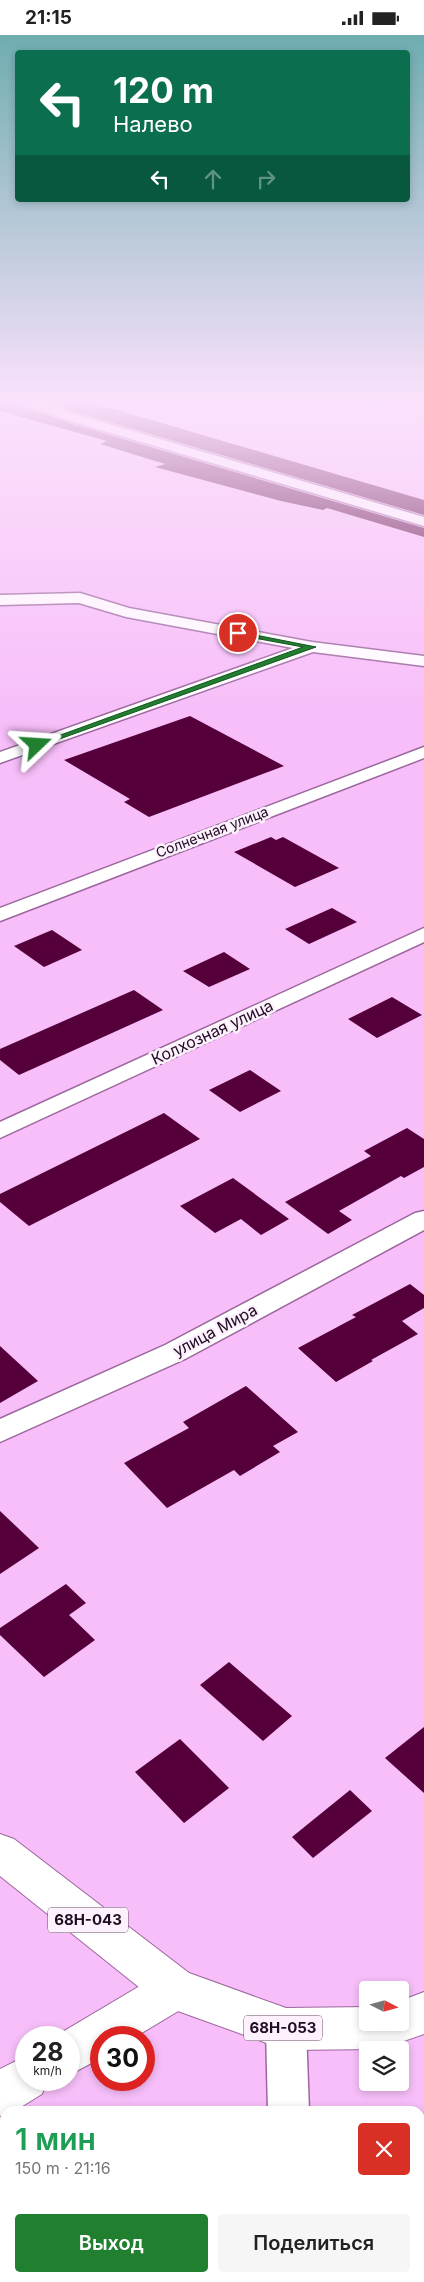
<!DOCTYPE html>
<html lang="ru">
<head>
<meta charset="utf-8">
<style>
	:root { --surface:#fff; --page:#f6f6f6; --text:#222; --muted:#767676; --accent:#217f30 }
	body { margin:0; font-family:Inter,sans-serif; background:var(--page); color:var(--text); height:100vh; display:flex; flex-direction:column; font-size:19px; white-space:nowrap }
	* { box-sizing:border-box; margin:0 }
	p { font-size:16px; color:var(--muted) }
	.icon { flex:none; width:28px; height:28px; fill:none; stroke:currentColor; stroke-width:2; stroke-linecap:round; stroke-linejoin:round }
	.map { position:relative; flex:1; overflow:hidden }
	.drawer { position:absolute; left:0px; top:2071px; width:425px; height:176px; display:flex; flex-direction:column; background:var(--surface); border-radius:15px 15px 0 0; box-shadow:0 2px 8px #0003 }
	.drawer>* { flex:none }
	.guide { position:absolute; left:15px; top:15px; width:395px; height:152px; border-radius:5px; box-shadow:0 2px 8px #0003; background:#0b6e4f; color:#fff; overflow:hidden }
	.needle { width:32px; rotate:96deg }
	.controls { position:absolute; left:359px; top:1946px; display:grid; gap:10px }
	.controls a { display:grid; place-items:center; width:50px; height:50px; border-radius:5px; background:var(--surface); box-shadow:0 2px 8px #0003; font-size:25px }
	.speed { position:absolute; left:15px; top:1991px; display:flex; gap:10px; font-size:25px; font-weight:700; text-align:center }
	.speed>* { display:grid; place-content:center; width:65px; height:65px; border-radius:50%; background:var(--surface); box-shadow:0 2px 8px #0003; line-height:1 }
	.speed small { font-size:12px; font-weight:400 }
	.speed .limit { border:8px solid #d22; background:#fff; color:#111 }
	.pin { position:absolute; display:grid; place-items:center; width:42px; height:42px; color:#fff; margin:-21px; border:2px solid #fff; border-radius:50%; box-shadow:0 1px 5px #0007 }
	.me { position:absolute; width:55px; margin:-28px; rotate:70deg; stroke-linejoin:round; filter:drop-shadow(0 0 4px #0008) }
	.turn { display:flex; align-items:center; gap:18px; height:105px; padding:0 15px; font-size:22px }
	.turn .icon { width:65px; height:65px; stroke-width:2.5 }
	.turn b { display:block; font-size:35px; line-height:42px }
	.lanes { display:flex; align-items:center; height:48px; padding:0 15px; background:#0003; justify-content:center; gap:25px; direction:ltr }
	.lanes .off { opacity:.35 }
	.round { display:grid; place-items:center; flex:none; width:52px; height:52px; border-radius:5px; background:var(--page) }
	.summary { display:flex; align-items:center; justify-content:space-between; height:85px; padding:0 15px }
	h1 { font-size:30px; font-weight:600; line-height:38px; color:#1e9e55 }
	.button { display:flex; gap:10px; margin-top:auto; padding:10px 15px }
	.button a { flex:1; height:58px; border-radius:5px; background:var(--accent); color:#fff; font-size:20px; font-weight:600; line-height:58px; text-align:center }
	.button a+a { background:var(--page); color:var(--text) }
	.status { display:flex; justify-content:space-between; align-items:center; height:35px; padding:0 25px; background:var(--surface); direction:ltr }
	.status svg { height:14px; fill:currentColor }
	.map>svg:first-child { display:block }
	.built { fill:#efb1f1 }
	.building { fill:#55003b }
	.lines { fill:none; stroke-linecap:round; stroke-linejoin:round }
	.minor-casing { stroke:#9b679d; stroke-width:3 }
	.tertiary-casing { stroke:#9b679d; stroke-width:2 }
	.primary-casing { stroke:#9b679d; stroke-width:2 }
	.minor { fill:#fff; fill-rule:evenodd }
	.tertiary { fill:#fff; fill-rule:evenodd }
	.primary { fill:#fff; fill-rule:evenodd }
	.route { fill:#217f30; stroke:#15531f }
	.labels { text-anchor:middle; stroke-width:5; stroke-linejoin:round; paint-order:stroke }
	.far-street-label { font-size:14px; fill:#210d22; stroke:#fdf1fd }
	.shield { fill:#fdf1fd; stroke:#635164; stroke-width:1 }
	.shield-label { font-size:15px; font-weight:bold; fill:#210d22 }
	.street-label { font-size:16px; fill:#210d22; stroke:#fdf1fd }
</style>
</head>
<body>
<div class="status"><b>21:15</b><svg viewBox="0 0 49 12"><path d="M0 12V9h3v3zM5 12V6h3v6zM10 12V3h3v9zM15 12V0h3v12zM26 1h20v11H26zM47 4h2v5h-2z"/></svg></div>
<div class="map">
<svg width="424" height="2247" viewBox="0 0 424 2247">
	<rect width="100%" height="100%" fill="#f7bef9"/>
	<!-- built -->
	<path class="built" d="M 362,364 L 424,364 L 424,384 Z"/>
	<!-- building -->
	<g class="building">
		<path d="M 0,364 L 13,364 L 16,369 L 73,389 L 424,493 L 424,502 L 327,473 L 323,475 L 281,466 L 155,432 L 165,429 L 100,409 L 107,406 L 0,376 Z"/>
		<path d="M 39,364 L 80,364 L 424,465 L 424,480 L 83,379 Z"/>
		<path d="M 190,681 L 284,731 L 149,782 L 124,767 L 130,764 L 64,725 Z"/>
		<path d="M 271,802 L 276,805 L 283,802 L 339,833 L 295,852 L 234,817 Z"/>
		<path d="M 332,873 L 357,887 L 309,909 L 285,894 Z"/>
		<path d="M 52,895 L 82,915 L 44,932 L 14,911 Z"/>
		<path d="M 224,917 L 250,934 L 209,952 L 183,936 Z"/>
		<path d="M 134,955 L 163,975 L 19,1040 L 0,1025 L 0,1014 Z"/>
		<path d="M 392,962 L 422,980 L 377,1003 L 348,984 Z"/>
		<path d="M 250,1035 L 281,1056 L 240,1077 L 209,1055 Z"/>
		<path d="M 164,1078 L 200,1104 L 29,1191 L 0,1167 L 0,1159 Z"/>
		<path d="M 407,1093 L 424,1104 L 424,1132 L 404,1143 L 401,1141 L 339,1176 L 352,1185 L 328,1199 L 285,1167 L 371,1121 L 364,1116 Z"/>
		<path d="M 233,1143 L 289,1184 L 261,1200 L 241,1184 L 215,1198 L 180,1171 Z"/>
		<path d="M 410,1249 L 424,1260 L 424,1273 L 402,1286 L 418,1299 L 371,1325 L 373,1326 L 336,1347 L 298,1313 L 356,1282 L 352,1280 Z"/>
		<path d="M 0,1311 L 38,1346 L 0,1368 Z"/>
		<path d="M 246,1351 L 298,1397 L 273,1411 L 280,1417 L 240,1441 L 234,1435 L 167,1473 L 124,1428 L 189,1393 L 183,1387 Z"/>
		<path d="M 0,1476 L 39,1513 L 0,1539 Z"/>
		<path d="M 66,1549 L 86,1568 L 69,1580 L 95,1605 L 44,1642 L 0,1600 L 0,1593 Z"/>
		<path d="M 229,1627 L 292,1681 L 263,1706 L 200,1650 Z"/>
		<path d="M 424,1692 L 424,1758 L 385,1723 Z"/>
		<path d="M 180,1704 L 229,1753 L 184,1788 L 135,1737 Z"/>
		<path d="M 350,1755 L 372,1776 L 313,1823 L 292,1802 Z"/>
	</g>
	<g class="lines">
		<!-- minor casing -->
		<g class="minor-casing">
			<g id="minor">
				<path d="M 15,364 L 33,364 L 82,381 L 424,482 L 424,491 L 74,387 L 17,367 Z"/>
				<path d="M 80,558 L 129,573 L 312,607 L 424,621 L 424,631 L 313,617 L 0,728 L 0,717 L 293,613 L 126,582 L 79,568 L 0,570 L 0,560 Z"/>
				<path d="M 424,712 L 424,723 L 0,886 L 0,873 Z"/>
				<path d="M 424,893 L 424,907 L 0,1103 L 0,1087 Z"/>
				<path d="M 424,1176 L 424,1195 L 185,1324 L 0,1407 L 0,1384 L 165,1310 L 415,1178 Z"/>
				<path d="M 286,1975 L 300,1980 L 306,1994 L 309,2076 L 268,2076 L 266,1994 L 272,1980 Z"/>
				<path d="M 420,2223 L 424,2225 L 424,2247 L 392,2247 L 390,2242 L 420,2242 Z"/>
				<path d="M 32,2242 L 81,2242 L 79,2247 L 30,2247 Z"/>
			</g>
		</g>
		<!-- tertiary casing -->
		<g class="tertiary-casing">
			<g id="tertiary">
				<path d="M 175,1933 L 190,1939 L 196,1954 L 190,1969 L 135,2002 L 101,2002 L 101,2023 L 69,2040 L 69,2002 L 54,2002 L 160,1939 Z"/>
				<path d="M 26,2021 L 26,2045 L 47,2045 L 42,2059 L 16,2075 L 5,2076 L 5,2079 L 0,2081 L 0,2034 Z"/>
			</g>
		</g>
		<!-- primary casing -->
		<g class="primary-casing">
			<path id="primary" d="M 0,1799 L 14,1804 L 189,1938 L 286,1973 L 368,1972 L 368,1988 L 400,1988 L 400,1966 L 424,1957 L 424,1999 L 381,2014 L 286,2015 L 175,1975 L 160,1969 L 0,1841 Z"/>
		</g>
		<!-- minor -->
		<use href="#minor" class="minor"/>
		<!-- tertiary -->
		<use href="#tertiary" class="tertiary"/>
		<!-- primary -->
		<use href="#primary" class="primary"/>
	</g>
	<!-- sky -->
	<linearGradient id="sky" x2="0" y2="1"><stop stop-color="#6eadb0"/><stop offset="0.54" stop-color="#fbe2fc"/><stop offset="1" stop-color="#fbe2fc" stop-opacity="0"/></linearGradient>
	<rect width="424" height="679" fill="url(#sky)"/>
	<!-- route -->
	<path class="route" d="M 235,596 L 316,612 L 40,711 L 33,710 L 303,612 L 238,600 L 234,598 Z"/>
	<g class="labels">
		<!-- far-street labels -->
		<g class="far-street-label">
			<text transform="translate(212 797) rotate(-21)" y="5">Солнечная улица</text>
		</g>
		<!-- shield labels -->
		<g class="shield">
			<rect x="48" y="1872.5" width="80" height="25" rx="4"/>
			<rect x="244" y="1980.5" width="78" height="25" rx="4"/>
		</g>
		<g class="shield-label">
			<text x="88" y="1890">68Н-043</text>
			<text x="283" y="1998">68Н-053</text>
		</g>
		<!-- street labels -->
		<g class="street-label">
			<text transform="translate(212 997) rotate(-25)" y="6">Колхозная улица</text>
			<text transform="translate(215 1295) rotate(-28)" y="6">улица Мира</text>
		</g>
	</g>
</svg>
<div class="controls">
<a><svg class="needle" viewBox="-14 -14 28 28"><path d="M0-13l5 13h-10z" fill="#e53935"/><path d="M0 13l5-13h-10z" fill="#767676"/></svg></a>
<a><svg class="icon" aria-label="layers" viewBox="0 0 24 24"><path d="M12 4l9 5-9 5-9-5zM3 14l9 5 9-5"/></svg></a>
</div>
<div class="speed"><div>28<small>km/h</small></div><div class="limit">30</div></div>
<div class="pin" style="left:238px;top:598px;background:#d93025"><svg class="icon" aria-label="arrive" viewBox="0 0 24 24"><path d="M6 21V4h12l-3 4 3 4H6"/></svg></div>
<svg class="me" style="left:37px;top:710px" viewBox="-20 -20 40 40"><path d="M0-17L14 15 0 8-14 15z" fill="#217f30" stroke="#fff" stroke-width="4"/></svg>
<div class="guide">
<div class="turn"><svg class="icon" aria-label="left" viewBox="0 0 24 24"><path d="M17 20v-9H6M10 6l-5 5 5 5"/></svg><div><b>120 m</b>Налево</div></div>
<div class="lanes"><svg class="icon" aria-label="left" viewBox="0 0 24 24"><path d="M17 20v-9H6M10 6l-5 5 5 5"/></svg><svg class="icon off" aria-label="ahead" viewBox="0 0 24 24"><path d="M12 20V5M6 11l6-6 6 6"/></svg><svg class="icon off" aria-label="right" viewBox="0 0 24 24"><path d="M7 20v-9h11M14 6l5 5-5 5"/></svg></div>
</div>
<section class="drawer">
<div class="summary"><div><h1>1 мин</h1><p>150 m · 21:16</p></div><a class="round" style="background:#d93025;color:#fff"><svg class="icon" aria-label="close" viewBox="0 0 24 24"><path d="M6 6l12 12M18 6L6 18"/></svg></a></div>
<div class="button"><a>Выход</a><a>Поделиться</a></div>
</section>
</div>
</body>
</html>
